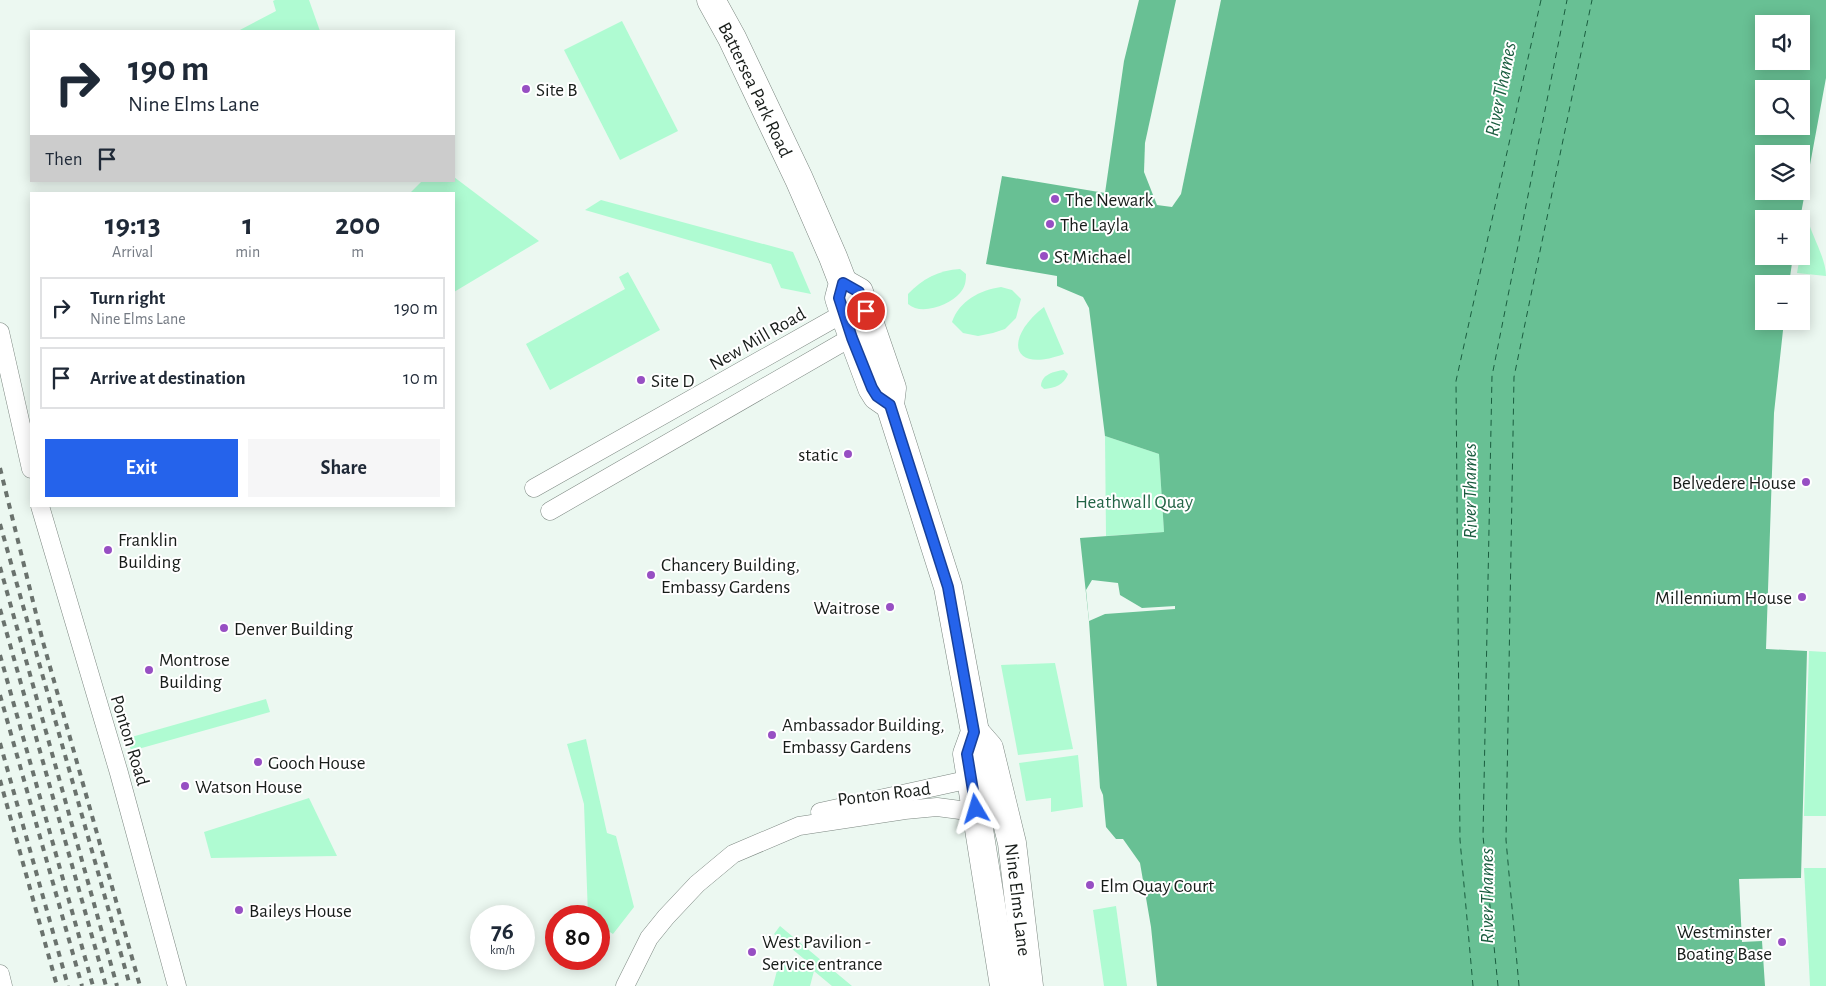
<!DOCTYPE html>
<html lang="en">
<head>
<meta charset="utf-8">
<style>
	:root { --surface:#fff; --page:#f6f6f7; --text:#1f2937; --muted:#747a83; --line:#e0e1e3; --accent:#2563eb }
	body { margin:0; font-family:"Alegreya Sans",sans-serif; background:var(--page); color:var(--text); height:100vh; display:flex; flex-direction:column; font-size:19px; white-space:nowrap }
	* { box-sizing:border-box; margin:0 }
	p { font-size:16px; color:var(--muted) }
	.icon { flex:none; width:28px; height:28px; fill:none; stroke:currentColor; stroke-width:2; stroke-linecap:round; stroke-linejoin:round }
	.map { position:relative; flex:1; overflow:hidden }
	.side { position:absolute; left:30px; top:192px; width:425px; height:315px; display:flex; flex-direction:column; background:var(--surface); border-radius:0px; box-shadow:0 2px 12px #0003 }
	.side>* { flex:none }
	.top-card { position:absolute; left:30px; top:30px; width:425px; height:152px; border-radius:0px; box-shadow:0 2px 12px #0003; background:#fff; color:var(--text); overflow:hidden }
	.controls { position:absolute; left:1755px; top:15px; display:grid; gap:10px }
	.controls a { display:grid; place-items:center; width:55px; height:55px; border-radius:0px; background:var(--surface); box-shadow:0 2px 12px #0003; font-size:25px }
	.speed { position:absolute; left:470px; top:905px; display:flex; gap:10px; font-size:25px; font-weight:700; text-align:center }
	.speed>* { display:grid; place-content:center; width:65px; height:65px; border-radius:50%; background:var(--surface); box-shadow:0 2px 12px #0003; line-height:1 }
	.speed small { font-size:12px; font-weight:400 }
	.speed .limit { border:8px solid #d22; background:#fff; color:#111 }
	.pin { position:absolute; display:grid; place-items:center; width:42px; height:42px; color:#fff; margin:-21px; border:2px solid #fff; border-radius:50%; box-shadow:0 1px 5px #0007 }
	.me { position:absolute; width:55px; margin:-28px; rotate:353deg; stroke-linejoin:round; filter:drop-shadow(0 0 4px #0008) }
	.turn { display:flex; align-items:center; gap:18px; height:105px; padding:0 15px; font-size:22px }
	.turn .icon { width:65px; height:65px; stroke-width:2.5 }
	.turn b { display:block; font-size:35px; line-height:42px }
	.then { display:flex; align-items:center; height:48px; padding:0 15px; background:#0003; gap:10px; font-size:19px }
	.eta { display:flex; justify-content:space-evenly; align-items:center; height:85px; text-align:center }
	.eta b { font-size:30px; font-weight:600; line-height:35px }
	.cta { display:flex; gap:10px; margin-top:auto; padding:10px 15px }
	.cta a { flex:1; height:58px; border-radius:0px; background:var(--accent); color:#fff; font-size:20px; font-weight:600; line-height:58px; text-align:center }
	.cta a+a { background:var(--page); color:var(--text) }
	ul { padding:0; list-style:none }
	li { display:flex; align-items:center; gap:15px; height:62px; margin:0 10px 8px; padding:0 5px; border:2px solid var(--line); border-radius:0px }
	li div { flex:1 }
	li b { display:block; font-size:19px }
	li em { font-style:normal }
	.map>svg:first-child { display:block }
	.green { fill:#affbd2 }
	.water { fill:#68c094; fill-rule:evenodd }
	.pier { fill:#ecf8f1 }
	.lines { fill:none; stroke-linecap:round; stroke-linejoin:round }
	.ferry { stroke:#1a5d3f; stroke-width:1; stroke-dasharray:6 5; stroke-linecap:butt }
	.street-casing { stroke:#7c8781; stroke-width:19 }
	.highway-casing { stroke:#7c8781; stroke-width:29 }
	.street { stroke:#fff; stroke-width:18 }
	.highway { stroke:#fff; stroke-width:28 }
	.rail { stroke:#6a726d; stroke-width:4; stroke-dasharray:6 6; stroke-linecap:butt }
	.route-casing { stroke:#184099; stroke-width:12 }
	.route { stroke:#2563eb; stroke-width:9 }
	.poi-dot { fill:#974fc3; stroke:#fff; stroke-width:2 }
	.labels { text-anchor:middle; stroke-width:4; stroke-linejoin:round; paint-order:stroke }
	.poi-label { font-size:19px; fill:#181d1a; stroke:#fff; text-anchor:start }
	.street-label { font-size:19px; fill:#181d1a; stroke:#fff }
	.park-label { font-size:19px; fill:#226446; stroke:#fff }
	.water-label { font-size:20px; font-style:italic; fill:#1a5d3f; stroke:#fff }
</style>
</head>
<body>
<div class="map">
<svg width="1826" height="986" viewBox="0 0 1826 986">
	<rect width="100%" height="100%" fill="#ecf8f1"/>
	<!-- green -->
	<g class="green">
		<path d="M 275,0 L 309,0 L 320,31 L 238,31 L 276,11 L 273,1 Z"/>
		<path d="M 622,21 L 678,131 L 620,160 L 564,50 Z"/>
		<path d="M 454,177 L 539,241 L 454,292 L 454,194 L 409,194 L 422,181 L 454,181 Z"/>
		<path d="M 601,200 L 793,252 L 811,294 L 781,288 L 771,264 L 585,210 Z"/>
		<path d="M 1807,217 C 1812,237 1826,258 1826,276 L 1797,273 Z"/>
		<path d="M 960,269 L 966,274 C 966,282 965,287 960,293 C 950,305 921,316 908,304 L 908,294 C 922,279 939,270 960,269 Z"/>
		<path d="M 628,272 L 660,330 L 550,390 L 526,344 L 625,289 L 619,277 Z"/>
		<path d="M 1001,287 L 1012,290 L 1021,299 L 1016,318 L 1005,329 L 993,333 L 978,336 L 963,333 L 952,322 C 959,301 980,290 1001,287 Z"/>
		<path d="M 1044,307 L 1064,354 C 1010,374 1004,338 1044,307 Z"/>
		<path d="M 1064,370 L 1068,374 C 1064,385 1055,388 1044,389 L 1041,386 C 1041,375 1054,371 1064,370 Z"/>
		<path d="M 1105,436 L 1159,454 L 1164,532 L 1106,536 Z"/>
		<path d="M 1809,651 L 1826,652 L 1826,816 L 1804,816 Z"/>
		<path d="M 1055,663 L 1073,749 L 1018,755 L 1001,665 Z"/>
		<path d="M 266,699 L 270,712 L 131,751 L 128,738 Z"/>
		<path d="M 586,739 L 607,833 L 616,836 L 634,907 L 613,934 L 599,925 L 599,916 L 588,916 L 584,804 L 567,744 Z"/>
		<path d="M 1078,755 L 1083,807 L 1051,812 L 1051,798 L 1026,801 L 1019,763 Z"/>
		<path d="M 309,798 L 337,856 L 211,858 L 204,832 Z"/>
		<path d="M 1804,868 L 1826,868 L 1826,986 L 1810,986 Z"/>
		<path d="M 1116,906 L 1127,986 L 1104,986 L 1093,910 Z"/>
		<path d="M 780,926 L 852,986 L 832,986 L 814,971 L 810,986 L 773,986 L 780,959 L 815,968 L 774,934 Z"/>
	</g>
	<!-- water -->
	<path class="water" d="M 1139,0 L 1826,0 L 1826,78 L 1800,219 L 1764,219 L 1764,256 L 1793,256 L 1789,284 L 1764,284 L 1764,321 L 1784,321 L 1774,413 L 1766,649 L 1807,651 L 1801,878 L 1739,879 L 1742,942 L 1762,941 L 1765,986 L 1157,986 L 1151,927 L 1140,863 L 1123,839 L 1116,839 L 1106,827 L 1103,795 L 1100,788 L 1089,621 L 1080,538 L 1164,532 L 1159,454 L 1105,436 L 1089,308 L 1083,297 L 1057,286 L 1057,276 L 986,264 L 1002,176 L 1105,193 L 1124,61 ZM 1764,24 L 1801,24 L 1801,61 L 1764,61 ZM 1764,89 L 1801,89 L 1801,126 L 1764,126 ZM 1764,154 L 1801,154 L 1801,191 L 1764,191 Z"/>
	<!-- pier -->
	<g class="pier">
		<path d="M 1176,0 L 1221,0 L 1181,194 L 1172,207 L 1157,205 L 1144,172 L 1145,143 Z"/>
		<path d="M 1092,580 L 1118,583 L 1120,595 L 1142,608 L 1175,606 L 1175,609 L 1105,614 L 1089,621 L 1086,590 Z"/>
	</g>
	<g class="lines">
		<!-- ferry -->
		<g class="ferry">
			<path d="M 1473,986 L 1460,840 L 1456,381 L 1541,0"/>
			<path d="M 1498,986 L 1483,836 L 1492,376 L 1567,0"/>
			<path d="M 1519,986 L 1506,840 L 1514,377 L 1592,0"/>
		</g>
		<!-- street casing -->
		<g class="street-casing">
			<g id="street">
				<path d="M 0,332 L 31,469"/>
				<path d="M 534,488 L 844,313"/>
				<path d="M 40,506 L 119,773 L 177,986"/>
				<path d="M 550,511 L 852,337"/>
				<path d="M 820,812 L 980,777"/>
				<path d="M 0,974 L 3,986"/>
				<path d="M 625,986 L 649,938 L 666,917 L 697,884 L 733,854 L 799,826 L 905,810 L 937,807 L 960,810 L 985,808"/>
			</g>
		</g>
		<!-- highway casing -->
		<g class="highway-casing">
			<g id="highway">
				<path id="s1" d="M 711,0 L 732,38 L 799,179 L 833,257 L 843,283 L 839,298 L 844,313 L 872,388 L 877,396 L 890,405"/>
				<path d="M 843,283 L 859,292 L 892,388 L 890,405 L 948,587 L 975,732 L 967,754 L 1004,986"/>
				<path id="s2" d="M 975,732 L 989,748 L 1012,843 L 1029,986"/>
			</g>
		</g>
		<!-- street -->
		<use href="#street" class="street"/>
		<!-- highway -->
		<use href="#highway" class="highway"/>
		<!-- rail -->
		<g class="rail">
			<path d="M 0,468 L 43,642 L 140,986"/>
			<path d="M 0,524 L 130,986"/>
			<path d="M 0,567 L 117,986"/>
			<path d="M 0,609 L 106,986"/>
			<path d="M 0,655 L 93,986"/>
			<path d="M 0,695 L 82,986"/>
			<path d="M 0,743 L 68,986"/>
			<path d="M 0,780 L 57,986"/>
		</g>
	</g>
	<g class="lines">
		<!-- route casing -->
		<g class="route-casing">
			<path id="route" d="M 866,311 L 859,292 L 843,283 L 839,298 L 852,338 L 872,388 L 877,396 L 890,405 L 948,587 L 974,732 L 967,754 L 976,809"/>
		</g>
		<!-- route -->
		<use href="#route" class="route"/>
	</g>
	<!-- markers -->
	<g class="poi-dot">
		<circle cx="526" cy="89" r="5"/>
		<circle cx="1055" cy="199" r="5"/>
		<circle cx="1050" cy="224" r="5"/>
		<circle cx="1044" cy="256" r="5"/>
		<circle cx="641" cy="380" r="5"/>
		<circle cx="848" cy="454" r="5"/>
		<circle cx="1806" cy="482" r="5"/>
		<circle cx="108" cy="550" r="5"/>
		<circle cx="651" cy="575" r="5"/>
		<circle cx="1802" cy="597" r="5"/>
		<circle cx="890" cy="607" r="5"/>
		<circle cx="224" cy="628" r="5"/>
		<circle cx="149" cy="670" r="5"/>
		<circle cx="772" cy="735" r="5"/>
		<circle cx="258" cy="762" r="5"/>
		<circle cx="185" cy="786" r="5"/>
		<circle cx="1090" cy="885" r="5"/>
		<circle cx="239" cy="910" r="5"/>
		<circle cx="1782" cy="942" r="5"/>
		<circle cx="752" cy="952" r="5"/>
	</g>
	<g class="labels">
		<!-- poi labels -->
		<g class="poi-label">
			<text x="536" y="96">Site B</text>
			<text x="1065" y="206">The Newark</text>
			<text x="1060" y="231">The Layla</text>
			<text x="1054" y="263">St Michael</text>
			<text x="651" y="387">Site D</text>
			<text x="838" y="461" text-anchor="end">static</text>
			<text x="1796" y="489" text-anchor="end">Belvedere House</text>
			<text x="118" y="546">Franklin<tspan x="118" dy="22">Building</tspan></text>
			<text x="661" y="571">Chancery Building,<tspan x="661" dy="22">Embassy Gardens</tspan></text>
			<text x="1792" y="604" text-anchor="end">Millennium House</text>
			<text x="880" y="614" text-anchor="end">Waitrose</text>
			<text x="234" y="635">Denver Building</text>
			<text x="159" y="666">Montrose<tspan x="159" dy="22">Building</tspan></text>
			<text x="782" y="731">Ambassador Building,<tspan x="782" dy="22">Embassy Gardens</tspan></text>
			<text x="268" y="769">Gooch House</text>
			<text x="195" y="793">Watson House</text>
			<text x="1100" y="892">Elm Quay Court</text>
			<text x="249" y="917">Baileys House</text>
			<text x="1772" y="938" text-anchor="end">Westminster<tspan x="1772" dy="22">Boating Base</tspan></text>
			<text x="762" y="948">West Pavilion -<tspan x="762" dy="22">Service entrance</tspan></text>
		</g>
		<!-- street labels -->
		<g class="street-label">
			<text dy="7" stroke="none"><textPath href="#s1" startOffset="100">Battersea Park Road</textPath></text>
			<text transform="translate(757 338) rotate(-30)" y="7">New Mill Road</text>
			<text transform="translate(131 740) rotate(73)" y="7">Ponton Road</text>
			<text transform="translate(884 793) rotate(-7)" y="7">Ponton Road</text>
			<text dy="7" stroke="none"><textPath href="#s2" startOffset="176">Nine Elms Lane</textPath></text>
		</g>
		<!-- park labels -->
		<g class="park-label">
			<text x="1134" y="508">Heathwall Quay</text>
		</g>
		<!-- water labels -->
		<g class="water-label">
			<text transform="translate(1500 89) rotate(-79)" y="7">River Thames</text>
			<text transform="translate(1469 491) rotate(-90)" y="7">River Thames</text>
			<text transform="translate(1486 896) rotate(-90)" y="7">River Thames</text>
		</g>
	</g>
</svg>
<div class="controls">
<a><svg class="icon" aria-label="sound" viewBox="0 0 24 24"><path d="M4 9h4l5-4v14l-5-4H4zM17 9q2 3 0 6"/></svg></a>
<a><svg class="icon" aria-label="search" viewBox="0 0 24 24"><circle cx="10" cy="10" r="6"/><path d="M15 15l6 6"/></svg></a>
<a><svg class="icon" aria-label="layers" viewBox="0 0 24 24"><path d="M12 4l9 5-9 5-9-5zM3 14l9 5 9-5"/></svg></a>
<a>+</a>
<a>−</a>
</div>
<div class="speed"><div>76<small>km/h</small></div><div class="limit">80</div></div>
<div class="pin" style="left:866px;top:311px;background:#d93025"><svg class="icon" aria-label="arrive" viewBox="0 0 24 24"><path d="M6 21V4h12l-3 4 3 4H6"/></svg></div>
<svg class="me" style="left:976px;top:809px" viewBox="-20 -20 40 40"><path d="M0-17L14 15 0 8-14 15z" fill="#2563eb" stroke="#fff" stroke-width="4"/></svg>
<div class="top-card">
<div class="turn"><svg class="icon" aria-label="right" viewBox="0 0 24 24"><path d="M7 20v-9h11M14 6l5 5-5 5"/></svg><div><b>190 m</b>Nine Elms Lane</div></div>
<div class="then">Then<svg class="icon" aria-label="arrive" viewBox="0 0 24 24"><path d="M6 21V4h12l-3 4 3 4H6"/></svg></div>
</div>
<section class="side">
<div class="eta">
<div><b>19:13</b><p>Arrival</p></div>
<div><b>1</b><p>min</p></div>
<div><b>200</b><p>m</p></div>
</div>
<ul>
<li><svg class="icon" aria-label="right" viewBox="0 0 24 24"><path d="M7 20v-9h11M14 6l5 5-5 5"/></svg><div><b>Turn right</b><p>Nine Elms Lane</p></div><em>190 m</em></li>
<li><svg class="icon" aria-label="arrive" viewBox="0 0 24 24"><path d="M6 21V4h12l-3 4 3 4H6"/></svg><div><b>Arrive at destination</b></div><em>10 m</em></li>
</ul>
<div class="cta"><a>Exit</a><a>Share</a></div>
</section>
</div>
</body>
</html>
